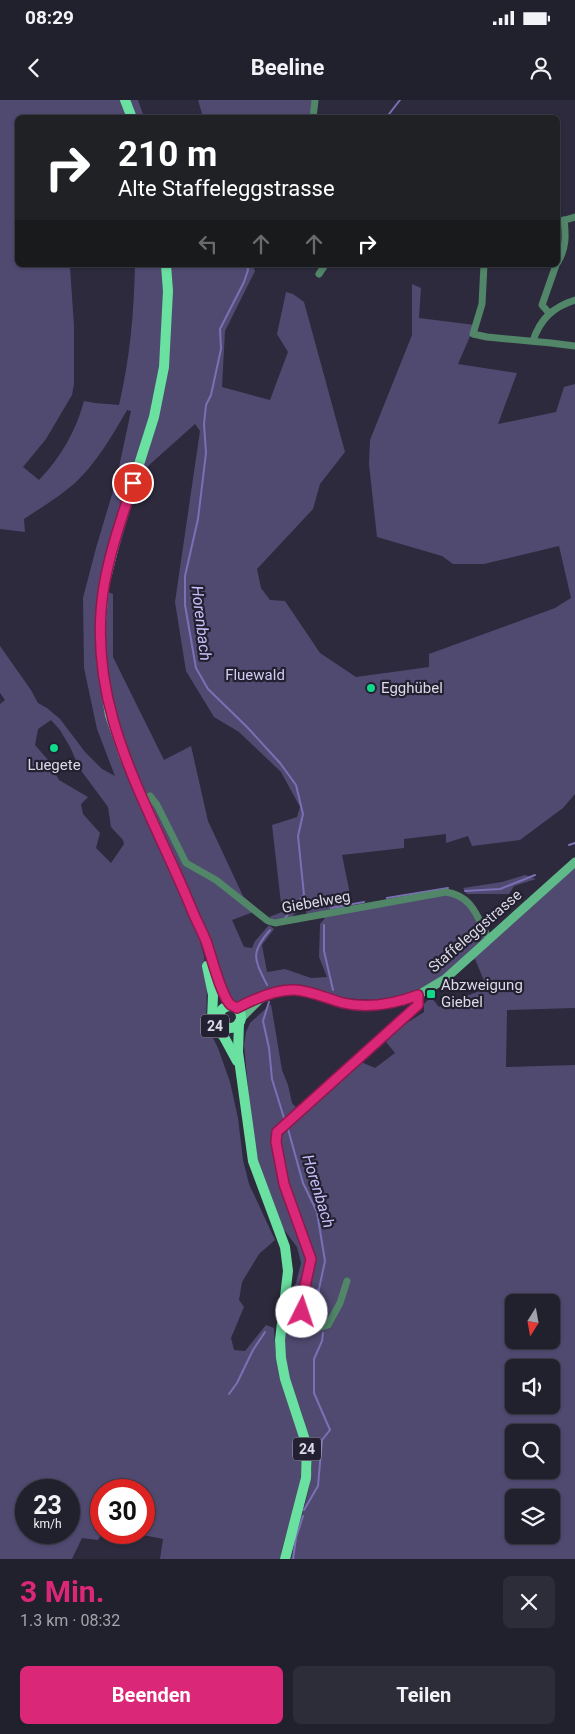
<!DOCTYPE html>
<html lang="de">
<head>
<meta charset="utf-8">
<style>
	:root { --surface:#21202d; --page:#2d2d39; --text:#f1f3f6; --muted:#a2a3aa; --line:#3e3e49; --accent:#db2777 }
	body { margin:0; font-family:Roboto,sans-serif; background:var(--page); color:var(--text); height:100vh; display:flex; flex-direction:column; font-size:19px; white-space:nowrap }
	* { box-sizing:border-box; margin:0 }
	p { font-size:16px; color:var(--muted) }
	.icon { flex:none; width:28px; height:28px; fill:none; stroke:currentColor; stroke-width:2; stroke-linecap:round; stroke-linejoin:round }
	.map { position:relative; height:1459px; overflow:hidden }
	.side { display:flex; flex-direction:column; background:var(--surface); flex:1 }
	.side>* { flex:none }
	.banner { position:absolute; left:15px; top:15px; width:545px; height:152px; border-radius:8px; box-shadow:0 1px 4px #0004,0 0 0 1px var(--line); background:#202124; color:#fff; overflow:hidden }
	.needle { width:32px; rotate:191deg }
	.controls { position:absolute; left:505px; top:1194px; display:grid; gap:10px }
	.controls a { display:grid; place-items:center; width:55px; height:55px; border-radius:8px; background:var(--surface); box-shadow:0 1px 4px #0004,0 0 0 1px var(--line); font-size:25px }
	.speed { position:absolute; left:15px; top:1379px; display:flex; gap:10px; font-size:25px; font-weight:700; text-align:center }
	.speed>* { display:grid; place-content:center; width:65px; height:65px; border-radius:50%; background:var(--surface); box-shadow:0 1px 4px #0004,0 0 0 1px var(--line); line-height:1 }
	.speed small { font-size:12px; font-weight:400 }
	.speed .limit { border:8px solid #d22; background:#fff; color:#111 }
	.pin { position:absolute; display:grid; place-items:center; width:42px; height:42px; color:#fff; margin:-21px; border:2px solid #fff; border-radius:50%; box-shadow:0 1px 5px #0007 }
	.me { position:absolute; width:55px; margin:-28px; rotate:4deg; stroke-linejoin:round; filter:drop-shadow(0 0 4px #0008) }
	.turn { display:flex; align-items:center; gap:18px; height:105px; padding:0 20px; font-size:22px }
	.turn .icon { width:65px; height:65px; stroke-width:2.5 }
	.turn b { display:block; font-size:35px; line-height:42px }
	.lanes { display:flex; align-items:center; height:48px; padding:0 20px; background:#0003; justify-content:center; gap:25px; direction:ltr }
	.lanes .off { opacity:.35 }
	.round { display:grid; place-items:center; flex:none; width:52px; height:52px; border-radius:8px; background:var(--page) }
	.overview { display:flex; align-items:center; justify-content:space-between; height:85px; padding:0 20px }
	h1 { font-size:30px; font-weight:700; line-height:38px; color:var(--accent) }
	.cta { display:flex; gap:10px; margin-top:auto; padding:10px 20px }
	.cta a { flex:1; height:58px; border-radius:8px; background:var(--accent); color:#fff; font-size:20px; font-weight:700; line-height:58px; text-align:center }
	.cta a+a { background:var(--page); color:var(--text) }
	.status { display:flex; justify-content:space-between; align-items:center; height:35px; padding:0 25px; background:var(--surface); direction:ltr }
	.status svg { height:14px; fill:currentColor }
	header { display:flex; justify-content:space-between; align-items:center; height:65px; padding:0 20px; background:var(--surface); font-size:22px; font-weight:700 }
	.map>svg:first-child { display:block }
	.green { fill:#504a71; fill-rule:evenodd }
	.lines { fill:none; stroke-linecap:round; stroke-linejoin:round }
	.stream { stroke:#7b70b5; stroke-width:2 }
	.street { stroke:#518668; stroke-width:7 }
	.secondary { stroke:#60b988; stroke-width:9 }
	.primary { stroke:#6ae0a1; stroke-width:10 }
	.route-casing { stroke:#8e194d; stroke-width:12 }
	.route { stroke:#db2777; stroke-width:9 }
	.poi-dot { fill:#11d98a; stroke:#232031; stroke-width:2 }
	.labels { text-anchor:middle; stroke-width:4.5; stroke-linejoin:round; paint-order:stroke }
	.shield { fill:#232031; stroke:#a4a2b0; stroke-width:1 }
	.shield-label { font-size:14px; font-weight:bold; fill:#dbdae6 }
	.park-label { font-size:15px; fill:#d0ccf3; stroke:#232031 }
	.poi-label { font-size:15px; fill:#dbdae6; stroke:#232031; text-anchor:start }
	.street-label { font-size:15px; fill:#dbdae6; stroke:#232031 }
	.water-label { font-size:16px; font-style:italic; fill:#c8c1fb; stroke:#232031 }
</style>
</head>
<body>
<div class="status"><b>08:29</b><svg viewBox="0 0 49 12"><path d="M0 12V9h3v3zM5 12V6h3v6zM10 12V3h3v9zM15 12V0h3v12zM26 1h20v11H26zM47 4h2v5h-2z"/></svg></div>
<header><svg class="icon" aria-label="back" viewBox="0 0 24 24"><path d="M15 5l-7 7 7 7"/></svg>Beeline<svg class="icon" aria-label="person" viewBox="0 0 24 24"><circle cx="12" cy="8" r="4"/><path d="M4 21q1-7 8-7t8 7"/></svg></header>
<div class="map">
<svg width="575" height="1459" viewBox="0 0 575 1459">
	<rect width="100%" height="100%" fill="#2c2a3c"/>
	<!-- green -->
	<g class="green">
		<path d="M 0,0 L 138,0 L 144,17 L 18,18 L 18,165 L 82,165 L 70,167 L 74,226 L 74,284 L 72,295 L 46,339 L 23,367 L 39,380 C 61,357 76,331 84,301 L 95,303 L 119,305 C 130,258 134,213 135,165 L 252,165 L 255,171 L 225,231 L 222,287 L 270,300 L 288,252 L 277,234 L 286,192 L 293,194 L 304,202 L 345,352 L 320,384 L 313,409 L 257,469 L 261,488 L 270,500 L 285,501 L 320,553 L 356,577 L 429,567 L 429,554 L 555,508 L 571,498 L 559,446 L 484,464 L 453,464 L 442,456 L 377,437 L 369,364 L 370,340 L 412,235 L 412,184 L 421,188 L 419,218 L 475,225 L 458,264 L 517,273 L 498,324 L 556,312 L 564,287 L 575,284 L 575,694 L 563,708 L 520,740 L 472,746 L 468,736 L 446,743 L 446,734 L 404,739 L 404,748 L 342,755 L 353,809 L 446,792 L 469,801 L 489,839 L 575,764 L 575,908 L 507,910 L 506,967 L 575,965 L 575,1459 L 291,1459 L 309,1388 L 312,1367 L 311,1344 L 301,1311 L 292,1288 L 287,1271 L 284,1245 L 288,1197 L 296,1183 L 301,1163 L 297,1147 L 282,1127 L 259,1066 L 252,1030 L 244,945 L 246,932 L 250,923 L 271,904 L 282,970 L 288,985 L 292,1003 L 302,1014 L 361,962 L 375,968 L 395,953 L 386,942 L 396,930 L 424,912 L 424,904 L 431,897 L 439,907 L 487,888 L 475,859 L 408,895 L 378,900 L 338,898 L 285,885 L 264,891 L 244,902 L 230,901 L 180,788 L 196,828 L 204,856 L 207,885 L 206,924 L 218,948 L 230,982 L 238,1018 L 243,1060 L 249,1084 L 275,1140 L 259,1154 L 242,1182 L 239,1200 L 244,1207 L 231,1238 L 234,1250 L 245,1251 L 266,1225 L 274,1228 C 275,1247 276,1266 282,1285 C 290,1310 302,1335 302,1362 C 302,1395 286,1427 280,1459 L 160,1459 L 163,1439 L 133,1433 L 144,1432 L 144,1390 L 101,1390 L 102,1433 L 98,1440 L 82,1438 L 72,1459 L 0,1459 L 0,604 L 5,600 L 0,593 L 0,546 L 31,590 L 38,603 L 47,608 L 60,619 L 85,652 L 102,669 L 115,676 L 97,629 L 84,568 L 83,498 L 96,448 L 116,381 L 131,311 L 127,310 C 112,336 97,362 75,383 C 60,396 41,408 24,419 L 25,432 L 0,429 ZM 195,324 L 200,331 L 175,502 L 186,571 L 214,617 L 239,632 L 281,672 L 300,707 L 297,717 L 272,725 L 282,812 L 269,817 L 282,825 L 304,806 L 307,814 L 325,818 L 320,824 L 319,857 L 327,877 L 311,878 L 285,869 L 267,872 L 262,845 L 274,829 L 269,825 L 255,841 L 252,848 L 244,847 L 232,820 L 259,810 L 243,796 L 208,721 L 191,646 L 164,660 L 113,557 L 113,494 L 108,492 L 110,478 L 131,408 L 148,366 ZM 51,620 L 60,630 L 70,647 L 80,669 L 108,707 L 111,727 L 123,740 L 124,744 L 111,763 L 96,748 L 100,733 L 83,714 L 81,704 L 88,697 L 59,680 L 48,660 L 35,645 L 38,629 ZM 514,1202 L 551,1202 L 551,1240 L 514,1240 ZM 514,1268 L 551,1268 L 551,1305 L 514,1305 ZM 514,1332 L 551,1332 L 551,1370 L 514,1370 ZM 26,1390 L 69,1390 L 69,1432 L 26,1432 ZM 514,1398 L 551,1398 L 551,1435 L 514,1435 Z"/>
		<path d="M 198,0 L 313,0 L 310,18 L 203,17 Z"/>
		<path d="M 525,775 L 536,779 L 514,786 L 509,794 L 467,794 L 463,788 L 502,782 Z"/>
	</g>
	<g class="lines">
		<!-- stream -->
		<g class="stream">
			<path d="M 386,18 L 400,0"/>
			<path d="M 247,165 L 248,170 L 244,182 L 220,229 L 221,249 L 211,295 L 206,305 L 204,324 L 206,353 L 198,419 L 185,476 L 185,505 L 196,568 L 208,589 L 247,627 L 280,663 L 296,685 L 303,714 L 298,736 L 304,795 L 285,818"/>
			<path d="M 569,745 L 575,743"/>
			<path d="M 465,791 L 500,789 L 535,775"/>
			<path d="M 387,798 L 448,788"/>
			<path d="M 331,808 L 364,802"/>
			<path d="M 324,825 L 324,851 L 333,890"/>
			<path d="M 267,885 C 254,859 250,853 270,830"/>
			<path d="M 269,902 L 263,921 L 269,948 L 272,979 L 284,1018"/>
			<path d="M 288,1029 L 303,1083 L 317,1112 L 325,1161 L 319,1189 L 319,1199 L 322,1216"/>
			<path d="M 309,1193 L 319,1189"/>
			<path d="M 229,1294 L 237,1283 L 253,1250 L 265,1232"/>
			<path d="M 304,1410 L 318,1386 L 322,1340 L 330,1330 L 314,1293 L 314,1259 L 322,1241 L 323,1233"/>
			<path d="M 293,1459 L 296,1438 L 303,1416"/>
		</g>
		<!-- street -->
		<g class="street">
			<path d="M 313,18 L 315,0"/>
			<path d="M 558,122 L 575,117"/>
			<path d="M 558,162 C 566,148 566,136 564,120"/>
			<path d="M 484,165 L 482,204 L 473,234 L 487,237 L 551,243 L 575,246"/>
			<path d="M 319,174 L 325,165"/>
			<path d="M 549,213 L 542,205 L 556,165"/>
			<path d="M 533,241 C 540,219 553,207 575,200"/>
			<path d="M 150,696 L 157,705 L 186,763 L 216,780 L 268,821 L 275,823 L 446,792 C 473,796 477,817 489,839"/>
			<path d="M 347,1181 L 340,1203 L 328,1225 C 298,1236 300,1200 305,1181 C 307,1176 309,1172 310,1167 C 311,1162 311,1157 310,1152 C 303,1125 264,1051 280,1028 L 333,982 L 418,905 L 418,895"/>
		</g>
		<!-- secondary -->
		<g class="secondary">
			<path d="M 237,908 L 280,891 L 301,891 L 344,903 L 363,906 L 403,901 L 418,895 L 445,879 L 575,762"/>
			<path d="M 242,917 L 258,901"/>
		</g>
		<!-- primary -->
		<g class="primary">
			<path d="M 125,0 L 132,18"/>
			<path d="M 166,165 L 168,191 L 164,267 L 154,317 L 117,434 L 104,486 L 100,534 L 102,566 L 110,615 L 124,656 L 169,756 L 205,840 L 223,893 L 231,905"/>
			<path d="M 207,866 L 213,895 L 212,920 L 214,925 L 224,937 L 237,961"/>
			<circle cx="230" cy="917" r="11"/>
			<path d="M 239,923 L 238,952 L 253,1061 L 285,1147 L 288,1171 L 280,1240 L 281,1258 L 285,1279 L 307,1346 L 306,1378 L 285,1459"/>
		</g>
	</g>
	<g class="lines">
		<!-- route casing -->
		<g class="route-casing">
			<path id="route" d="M 133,383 C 122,417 110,451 104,486 C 84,608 148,702 192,810 C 196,820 202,831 206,841 C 211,854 221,897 231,905 C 233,906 235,907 237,908 C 254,899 276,889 295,890 C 312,891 327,899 343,903 C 368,909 394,904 418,895 L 418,905 L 277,1032 L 276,1042 L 284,1084 L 311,1159 L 304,1191 L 302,1212"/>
		</g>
		<!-- route -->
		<use href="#route" class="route"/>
	</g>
	<!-- markers -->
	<g class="poi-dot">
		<circle cx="371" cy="588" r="5"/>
		<circle cx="54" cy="648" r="5"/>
		<rect x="426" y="889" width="10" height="10" rx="2.5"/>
	</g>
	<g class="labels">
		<!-- shield labels -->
		<g class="shield">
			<rect x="201" y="914.5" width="28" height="23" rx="4"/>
			<rect x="293" y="1337.5" width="28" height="23" rx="4"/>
		</g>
		<g class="shield-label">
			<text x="215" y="931">24</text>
			<text x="307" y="1354">24</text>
		</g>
		<!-- park labels -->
		<g class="park-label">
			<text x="255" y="580">Fluewald</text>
		</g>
		<!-- poi labels -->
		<g class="poi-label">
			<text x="381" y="593">Egghübel</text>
			<text x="54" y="670" text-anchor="middle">Luegete</text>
			<text x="441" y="890">Abzweigung<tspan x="441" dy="17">Giebel</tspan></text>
		</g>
		<!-- street labels -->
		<g class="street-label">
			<text transform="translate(316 802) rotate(-10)" y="5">Giebelweg</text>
			<text transform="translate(475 831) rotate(-41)" y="5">Staffeleggstrasse</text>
		</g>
		<!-- water labels -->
		<g class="water-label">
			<text transform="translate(202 523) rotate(83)" y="6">Horenbach</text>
			<text transform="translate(319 1091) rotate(73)" y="6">Horenbach</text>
		</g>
	</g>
</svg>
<div class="controls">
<a><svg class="needle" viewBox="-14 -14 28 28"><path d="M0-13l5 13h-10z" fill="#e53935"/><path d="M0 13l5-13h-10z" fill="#a2a3aa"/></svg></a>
<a><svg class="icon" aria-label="sound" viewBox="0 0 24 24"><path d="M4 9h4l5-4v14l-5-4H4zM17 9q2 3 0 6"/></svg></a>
<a><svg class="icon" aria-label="search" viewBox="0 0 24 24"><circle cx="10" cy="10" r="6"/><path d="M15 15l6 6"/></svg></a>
<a><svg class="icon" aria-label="layers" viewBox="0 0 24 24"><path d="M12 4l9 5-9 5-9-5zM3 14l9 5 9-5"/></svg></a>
</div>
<div class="speed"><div>23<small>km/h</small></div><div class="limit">30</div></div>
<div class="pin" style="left:133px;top:383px;background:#d93025"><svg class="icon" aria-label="arrive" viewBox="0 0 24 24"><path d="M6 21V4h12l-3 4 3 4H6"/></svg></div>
<svg class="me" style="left:302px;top:1212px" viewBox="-20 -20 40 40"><circle r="19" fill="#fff"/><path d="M0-13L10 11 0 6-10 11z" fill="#db2777"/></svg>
<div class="banner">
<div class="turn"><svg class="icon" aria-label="right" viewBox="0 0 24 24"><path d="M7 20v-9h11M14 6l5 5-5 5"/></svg><div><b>210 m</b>Alte Staffeleggstrasse</div></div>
<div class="lanes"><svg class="icon off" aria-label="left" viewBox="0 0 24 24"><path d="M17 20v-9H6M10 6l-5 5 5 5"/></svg><svg class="icon off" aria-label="ahead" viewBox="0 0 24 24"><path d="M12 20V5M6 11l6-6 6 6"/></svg><svg class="icon off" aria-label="ahead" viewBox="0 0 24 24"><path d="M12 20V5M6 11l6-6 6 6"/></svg><svg class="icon" aria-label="right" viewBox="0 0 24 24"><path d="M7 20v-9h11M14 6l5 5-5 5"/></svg></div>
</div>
</div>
<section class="side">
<div class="overview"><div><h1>3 Min.</h1><p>1.3 km · 08:32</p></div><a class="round"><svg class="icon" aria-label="close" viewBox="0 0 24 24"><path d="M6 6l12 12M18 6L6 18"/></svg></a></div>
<div class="cta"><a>Beenden</a><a>Teilen</a></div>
</section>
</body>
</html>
